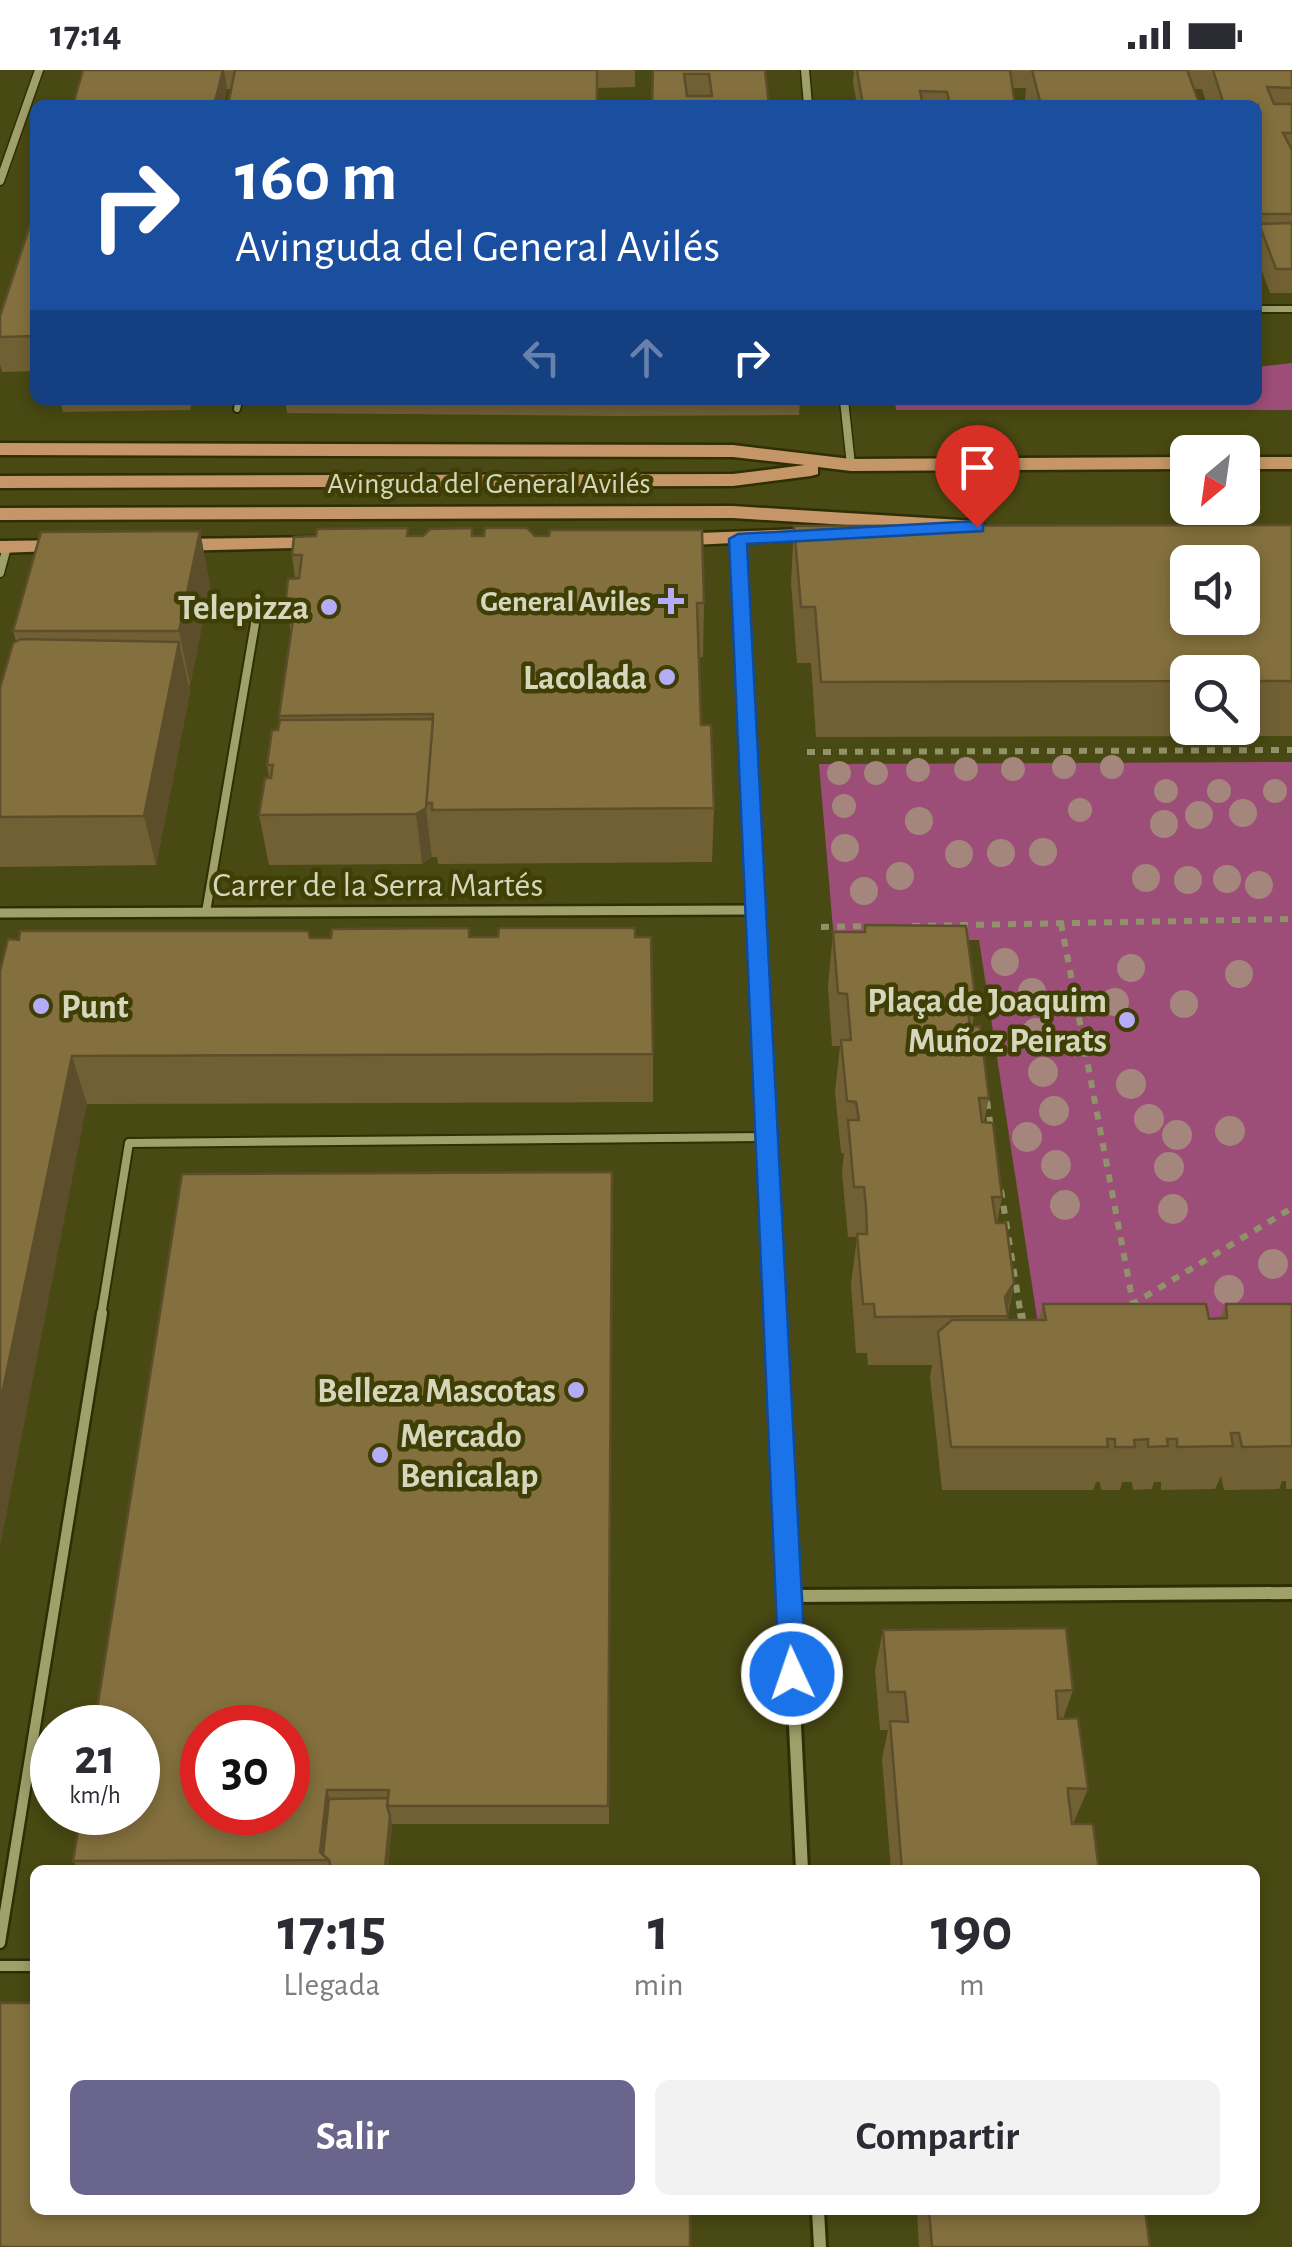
<!DOCTYPE html>
<html lang="es">
<head>
<meta charset="utf-8">
<style>
	:root { --surface:#fff; --page:#f2f2f3; --text:#2b2b33; --muted:#7c7c81; --accent:#69658c }
	body { margin:0; font-family:"Alegreya Sans",sans-serif; background:var(--page); color:var(--text); height:100vh; display:flex; flex-direction:column; font-size:38px; white-space:nowrap }
	* { box-sizing:border-box; margin:0 }
	p { font-size:32px; color:var(--muted) }
	.icon { flex:none; width:55px; height:55px; fill:none; stroke:currentColor; stroke-width:2; stroke-linecap:round; stroke-linejoin:round }
	.map { position:relative; flex:1; overflow:hidden }
	.sheet { position:absolute; left:30px; top:1795px; width:1230px; height:350px; display:flex; flex-direction:column; background:var(--surface); border-radius:15px; box-shadow:0 5px 15px #0003 }
	.sheet>* { flex:none }
	.top-card { position:absolute; left:30px; top:30px; width:1232px; height:305px; border-radius:15px; box-shadow:0 5px 15px #0003; background:#1a4fa0; color:#fff; overflow:hidden }
	.needle { width:65px; rotate:209deg }
	.tools { position:absolute; left:1170px; top:365px; display:grid; gap:20px }
	.tools a { display:grid; place-items:center; width:90px; height:90px; border-radius:15px; background:var(--surface); box-shadow:0 5px 15px #0003; font-size:50px }
	.speed { position:absolute; left:30px; top:1635px; display:flex; gap:20px; font-size:50px; font-weight:700; text-align:center }
	.speed>* { display:grid; place-content:center; width:130px; height:130px; border-radius:50%; background:var(--surface); box-shadow:0 5px 15px #0003; line-height:1 }
	.speed small { font-size:25px; font-weight:400 }
	.speed .limit { border:15px solid #d22; background:#fff; color:#111 }
	.pin { position:absolute; display:grid; place-items:center; width:85px; height:85px; color:#fff; margin:-102px -42px; border-radius:50% 50% 50% 0; rotate:-45deg; box-shadow:0 0 10px #0007 }
	.pin .icon { rotate:45deg }
	.me { position:absolute; width:110px; margin:-55px; rotate:357deg; stroke-linejoin:round; filter:drop-shadow(0 0 8px #0008) }
	.turn { display:flex; align-items:center; gap:35px; height:210px; padding:0 40px; font-size:45px }
	.turn .icon { width:130px; height:130px; stroke-width:2.5 }
	.turn b { display:block; font-size:70px; line-height:85px }
	.lanes { display:flex; align-items:center; height:95px; padding:0 40px; background:#0003; justify-content:center; gap:50px; direction:ltr }
	.lanes .off { opacity:.35 }
	.eta { display:flex; justify-content:space-evenly; align-items:center; height:170px; text-align:center }
	.eta b { font-size:60px; font-weight:700; line-height:70px }
	.action { display:flex; gap:20px; margin-top:auto; padding:20px 40px }
	.action a { flex:1; height:115px; border-radius:15px; background:var(--accent); color:#fff; font-size:40px; font-weight:700; line-height:115px; text-align:center }
	.action a+a { background:var(--page); color:var(--text) }
	.status { display:flex; justify-content:space-between; align-items:center; height:70px; padding:0 50px; background:var(--surface); direction:ltr }
	.status svg { height:28px; fill:currentColor }
	.map>svg:first-child { display:block }
	.green { fill:#9d4e78 }
	.lines { fill:none; stroke-linecap:round; stroke-linejoin:round }
	.pedestrian-far2-casing { stroke:#2f2e05; stroke-width:10 }
	.pedestrian-far1-casing { stroke:#2f2e05; stroke-width:12 }
	.pedestrian-casing { stroke:#2f2e05; stroke-width:15 }
	.minor-far2-casing { stroke:#2f2e05; stroke-width:11 }
	.minor-far1-casing { stroke:#2f2e05; stroke-width:14 }
	.minor-casing { stroke:#2f2e05; stroke-width:18 }
	.primary-casing { stroke:#2f2e05; stroke-width:5 }
	.path-far1 { stroke:#91926a; stroke-width:6; stroke-dasharray:8 8; stroke-linecap:butt }
	.path { stroke:#91926a; stroke-width:8; stroke-dasharray:9 9; stroke-linecap:butt }
	.pedestrian-far2 { stroke:#9fa06a; stroke-width:6 }
	.pedestrian-far1 { stroke:#9fa06a; stroke-width:8 }
	.pedestrian { stroke:#9fa06a; stroke-width:10 }
	.minor-far2 { stroke:#9fa06a; stroke-width:8 }
	.minor-far1 { stroke:#9fa06a; stroke-width:9 }
	.minor { stroke:#9fa06a; stroke-width:12 }
	.primary { fill:#c59768; fill-rule:evenodd }
	.tree { fill:#a5867c }
	.wall { fill:#726035; fill-rule:evenodd }
	.shaded-wall { fill:#5c4e2b }
	.building { fill:#84703e; stroke:#5c4e2b; stroke-width:2.5; fill-rule:evenodd }
	.route { fill:#1a73e8; stroke:#114b97; stroke-width:2.5 }
	.poi-dot { fill:#b5acf8; stroke:#3f3e05; stroke-width:4 }
	.labels { text-anchor:middle; stroke-width:9; stroke-linejoin:round; paint-order:stroke }
	.far-street-label { font-size:30px; fill:#d5d6bb; stroke:#3f3e05 }
	.far-poi-label { font-size:30px; font-weight:bold; fill:#d5d6bb; stroke:#3f3e05; text-anchor:end }
	.poi-label { font-size:35px; font-weight:bold; fill:#d5d6bb; stroke:#3f3e05; text-anchor:end }
	.street-label { font-size:35px; fill:#d5d6bb; stroke:#3f3e05 }
</style>
</head>
<body>
<div class="status"><b>17:14</b><svg viewBox="0 0 49 12"><path d="M0 12V9h3v3zM5 12V6h3v6zM10 12V3h3v9zM15 12V0h3v12zM26 1h20v11H26zM47 4h2v5h-2z"/></svg></div>
<div class="map">
<svg width="1292" height="2177" viewBox="0 0 1292 2177">
	<rect width="100%" height="100%" fill="#494913"/>
	<!-- green -->
	<g class="green">
		<path d="M 1292,293 L 1292,340 L 896,340 L 895,330 L 1258,330 L 1258,297 Z"/>
		<path d="M 1292,692 L 1292,1251 L 1038,1254 L 979,870 L 834,870 L 819,694 Z"/>
	</g>
	<g class="lines">
		<!-- pedestrian-far2 casing -->
		<g class="pedestrian-far2-casing">
			<g id="pedestrian-far2">
				<path d="M 1258,239 L 1292,239"/>
				<path d="M 237,339 L 239,330"/>
				<path d="M 258,538 L 259,532"/>
			</g>
		</g>
		<!-- pedestrian-far1 casing -->
		<g class="pedestrian-far1-casing">
			<g id="pedestrian-far1">
				<path d="M 206,842 L 258,536"/>
				<path d="M 101,1246 L 129,1073 L 766,1067"/>
			</g>
		</g>
		<!-- pedestrian casing -->
		<g class="pedestrian-casing">
			<g id="pedestrian">
				<path d="M 0,1873 L 102,1243"/>
				<path d="M 0,1896 L 35,1896"/>
			</g>
		</g>
		<!-- minor-far2 casing -->
		<g class="minor-far2-casing">
			<g id="minor-far2">
				<path d="M 805,0 L 808,35"/>
				<path d="M 0,111 L 39,0"/>
				<path d="M 844,330 L 851,395"/>
				<path d="M 738,469 L 741,538"/>
				<path d="M 0,503 L 7,477"/>
			</g>
		</g>
		<!-- minor-far1 casing -->
		<g class="minor-far1-casing">
			<g id="minor-far1">
				<path d="M 741,536 L 775,1246"/>
				<path d="M 0,843 L 755,840"/>
			</g>
		</g>
		<!-- minor casing -->
		<g class="minor-casing">
			<g id="minor">
				<path d="M 775,1243 L 802,1800"/>
				<path d="M 788,1526 L 1292,1523"/>
				<path d="M 818,2140 L 820,2177"/>
			</g>
		</g>
		<!-- primary casing -->
		<g class="primary-casing">
			<g id="primary">
				<path d="M 0,373 L 733,375 L 851,389 L 1188,387 L 1188,399 L 851,401 L 818,397 L 818,404 L 811,406 L 733,416 L 0,418 L 0,406 L 733,404 L 805,395 L 733,387 L 0,385 Z"/>
				<rect x="1242" y="387" width="50" height="12"/>
				<path d="M 733,436 L 977,451 L 987,457 L 977,463 L 733,448 L 0,450 L 0,438 Z"/>
				<path d="M 827,458 L 837,464 L 834,468 L 672,476 L 662,470 L 672,464 Z"/>
				<path d="M 327,467 L 334,469 L 334,477 L 172,481 L 162,475 L 172,469 Z"/>
				<path d="M 72,470 L 82,476 L 79,480 L 0,483 L 0,471 Z"/>
			</g>
		</g>
		<!-- path-far1 -->
		<g class="path-far1">
			<path d="M 807,682 L 1292,680"/>
			<path d="M 1061,853 L 1133,1233"/>
			<path d="M 912,856 L 1292,849"/>
			<path d="M 821,857 L 869,856"/>
			<path d="M 987,1031 L 991,1058"/>
			<path d="M 1001,1120 L 1021,1246"/>
			<path d="M 1131,1235 L 1292,1138"/>
		</g>
		<!-- path -->
		<path class="path" d="M 1021,1243 L 1023,1256"/>
		<!-- pedestrian-far2 -->
		<use href="#pedestrian-far2" class="pedestrian-far2"/>
		<!-- pedestrian-far1 -->
		<use href="#pedestrian-far1" class="pedestrian-far1"/>
		<!-- pedestrian -->
		<use href="#pedestrian" class="pedestrian"/>
		<!-- minor-far2 -->
		<use href="#minor-far2" class="minor-far2"/>
		<!-- minor-far1 -->
		<use href="#minor-far1" class="minor-far1"/>
		<!-- minor -->
		<use href="#minor" class="minor"/>
		<!-- primary -->
		<use href="#primary" class="primary"/>
	</g>
	<!-- trees -->
	<g class="tree">
		<circle cx="1064" cy="697" r="12"/>
		<circle cx="1112" cy="697" r="12"/>
		<circle cx="966" cy="699" r="12"/>
		<circle cx="1013" cy="699" r="12"/>
		<circle cx="918" cy="700" r="12"/>
		<circle cx="839" cy="703" r="12"/>
		<circle cx="876" cy="703" r="12"/>
		<circle cx="1166" cy="721" r="12"/>
		<circle cx="1219" cy="721" r="12"/>
		<circle cx="1275" cy="721" r="12"/>
		<circle cx="844" cy="736" r="12"/>
		<circle cx="1080" cy="740" r="12"/>
		<circle cx="1243" cy="743" r="14"/>
		<circle cx="1199" cy="745" r="14"/>
		<circle cx="919" cy="751" r="14"/>
		<circle cx="1164" cy="754" r="14"/>
		<circle cx="845" cy="778" r="14"/>
		<circle cx="1043" cy="782" r="14"/>
		<circle cx="1001" cy="783" r="14"/>
		<circle cx="959" cy="784" r="14"/>
		<circle cx="900" cy="806" r="14"/>
		<circle cx="1146" cy="808" r="14"/>
		<circle cx="1227" cy="809" r="14"/>
		<circle cx="1188" cy="810" r="14"/>
		<circle cx="1259" cy="815" r="14"/>
		<circle cx="864" cy="821" r="14"/>
		<circle cx="1005" cy="892" r="14"/>
		<circle cx="1131" cy="898" r="14"/>
		<circle cx="1239" cy="904" r="14"/>
		<circle cx="1032" cy="922" r="14"/>
		<circle cx="1115" cy="932" r="14"/>
		<circle cx="1184" cy="934" r="14"/>
		<circle cx="1036" cy="962" r="14"/>
		<circle cx="1043" cy="1002" r="15"/>
		<circle cx="1131" cy="1014" r="15"/>
		<circle cx="1054" cy="1041" r="15"/>
		<circle cx="1149" cy="1049" r="15"/>
		<circle cx="1230" cy="1061" r="15"/>
		<circle cx="1177" cy="1065" r="15"/>
		<circle cx="1027" cy="1067" r="15"/>
		<circle cx="1056" cy="1095" r="15"/>
		<circle cx="1169" cy="1097" r="15"/>
		<circle cx="1065" cy="1135" r="15"/>
		<circle cx="1173" cy="1139" r="15"/>
		<circle cx="1273" cy="1194" r="15"/>
		<circle cx="1229" cy="1220" r="15"/>
	</g>
	<!-- wall -->
	<g class="wall">
		<path d="M 223,0 L 635,0 L 635,17 L 598,18 L 598,35 L 228,35 L 232,19 L 227,19 L 223,35 L 73,35 Z"/>
		<path d="M 653,0 L 765,0 L 769,35 L 652,35 Z"/>
		<path d="M 854,0 L 1292,0 L 1292,223 L 1270,223 L 1258,190 L 1258,35 L 1207,35 L 1202,19 L 1194,19 L 1200,35 L 1026,35 L 1025,30 L 1026,18 L 1012,18 L 1015,35 L 857,35 L 853,12 Z"/>
		<path d="M 35,140 L 35,301 L 2,302 L 0,294 L 0,246 Z"/>
		<path d="M 60,330 L 192,330 L 190,340 L 63,342 Z"/>
		<path d="M 285,330 L 800,330 L 799,345 L 618,346 L 287,343 Z"/>
		<path d="M 1292,455 L 1292,666 L 816,667 L 811,593 L 797,593 L 791,512 L 794,456 ZM 1188,602 L 1242,602 L 1242,658 L 1188,658 Z"/>
		<path d="M 472,458 L 473,466 L 535,466 L 704,533 L 703,587 L 699,587 L 701,655 L 714,738 L 712,792 L 438,794 L 437,787 L 432,787 L 422,794 L 269,795 L 259,745 L 269,708 L 267,695 L 280,650 L 279,646 L 291,563 L 286,529 L 295,508 L 292,485 L 408,466 L 423,466 Z"/>
		<path d="M 200,461 L 210,516 L 190,615 L 189,615 L 190,622 L 156,795 L 0,797 L 0,618 L 16,571 L 13,561 L 41,462 Z"/>
		<path d="M 833,862 L 976,933 L 972,957 L 989,1028 L 984,1052 L 1002,1127 L 997,1153 L 1014,1213 L 1007,1250 L 1039,1250 L 1043,1234 L 1209,1249 L 1220,1248 L 1226,1234 L 1292,1234 L 1292,1419 L 1286,1419 L 1286,1411 L 1282,1411 L 1279,1419 L 1224,1420 L 1221,1406 L 1215,1419 L 1161,1420 L 1161,1412 L 1154,1412 L 1152,1419 L 1133,1420 L 1132,1412 L 1122,1412 L 1120,1420 L 1101,1420 L 1100,1412 L 1096,1412 L 1093,1420 L 942,1420 L 930,1307 L 932,1295 L 868,1295 L 867,1283 L 856,1283 L 851,1214 L 857,1167 L 848,1167 L 842,1102 L 844,1083 L 841,1083 L 835,1022 L 840,976 L 832,976 L 828,916 Z"/>
		<path d="M 635,867 L 653,984 L 653,1032 L 87,1034 L 0,901 L 310,868 Z"/>
		<path d="M 612,1126 L 609,1754 L 392,1754 L 388,1800 L 78,1800 L 73,1791 Z"/>
		<path d="M 883,1560 L 1073,1620 L 1063,1649 L 1088,1719 L 1073,1754 L 1099,1800 L 891,1800 L 882,1689 L 888,1660 L 880,1660 L 875,1600 Z"/>
		<path d="M 917,2140 L 1145,2140 L 1150,2177 L 919,2177 Z"/>
	</g>
	<!-- shaded-wall -->
	<g class="shaded-wall">
		<path d="M 223,0 L 224,0 L 227,19 L 223,35 L 214,35 Z"/>
		<path d="M 200,461 L 210,516 L 190,615 L 179,561 Z"/>
		<path d="M 179,572 L 190,622 L 156,795 L 144,746 Z"/>
		<path d="M 426,738 L 432,787 L 422,794 L 416,744 Z"/>
		<path d="M 72,986 L 87,1034 L 0,1477 L 0,1334 Z"/>
		<path d="M 1014,1213 L 1006,1246 L 1005,1227 Z"/>
		<path d="M 327,1720 L 332,1738 L 327,1790 L 320,1782 Z"/>
		<path d="M 390,1746 L 392,1754 L 388,1800 L 386,1800 Z"/>
	</g>
	<!-- building -->
	<g class="building">
		<path d="M 83,0 L 223,0 L 214,35 L 160,35 L 144,33 L 143,35 L 73,35 Z"/>
		<path d="M 235,0 L 597,0 L 597,35 L 228,35 Z"/>
		<path d="M 653,0 L 765,0 L 769,35 L 652,35 ZM 684,4 L 709,4 L 712,26 L 687,26 Z"/>
		<path d="M 857,0 L 1010,0 L 1015,35 L 950,35 L 947,22 L 920,21 L 923,35 L 863,35 Z"/>
		<path d="M 1032,0 L 1187,0 L 1200,35 L 1041,35 Z"/>
		<path d="M 1213,0 L 1292,0 L 1292,18 L 1267,17 L 1274,34 L 1292,34 L 1292,63 L 1283,63 L 1292,80 L 1292,144 L 1261,144 L 1258,134 L 1258,35 L 1224,35 Z"/>
		<path d="M 35,140 L 35,266 L 0,267 L 0,246 Z"/>
		<path d="M 1292,153 L 1292,199 L 1276,199 L 1259,154 Z"/>
		<path d="M 1292,455 L 1292,611 L 1242,611 L 1242,602 L 1188,602 L 1188,611 L 821,612 L 815,537 L 801,537 L 794,456 ZM 1188,492 L 1242,492 L 1242,548 L 1188,548 Z"/>
		<path d="M 408,458 L 407,466 L 423,466 L 430,459 L 472,458 L 472,466 L 484,466 L 485,458 L 527,458 L 535,466 L 549,466 L 550,460 L 702,460 L 704,533 L 697,533 L 701,655 L 711,655 L 714,738 L 432,740 L 432,733 L 426,733 L 433,644 L 279,646 L 296,529 L 286,529 L 288,509 L 299,508 L 302,485 L 292,485 L 294,467 L 316,466 L 317,459 Z"/>
		<path d="M 200,461 L 179,561 L 13,561 L 41,462 Z"/>
		<path d="M 21,569 L 179,572 L 144,746 L 0,747 L 0,618 L 13,573 Z"/>
		<path d="M 433,649 L 426,738 L 416,744 L 259,745 L 265,708 L 271,708 L 272,700 L 273,695 L 267,695 L 272,660 L 278,660 L 280,650 Z"/>
		<path d="M 865,855 L 966,856 L 976,933 L 967,932 L 970,957 L 980,956 L 989,1028 L 979,1028 L 982,1052 L 993,1053 L 1002,1127 L 992,1127 L 996,1153 L 1006,1153 L 1014,1213 L 1005,1227 L 1008,1246 L 875,1247 L 874,1234 L 863,1234 L 857,1164 L 867,1164 L 866,1137 L 864,1117 L 854,1117 L 848,1050 L 859,1050 L 856,1032 L 847,1031 L 841,970 L 851,970 L 847,924 L 838,923 L 833,862 L 865,862 Z"/>
		<path d="M 469,858 L 469,867 L 498,867 L 499,858 L 635,858 L 635,867 L 651,867 L 653,984 L 72,986 L 0,1334 L 0,901 L 8,869 L 19,870 L 20,861 L 308,861 L 310,868 L 331,868 L 332,859 Z"/>
		<path d="M 612,1102 L 608,1736 L 387,1736 L 389,1720 L 327,1720 L 320,1782 L 329,1790 L 73,1791 L 81,1742 L 138,1742 L 138,1658 L 94,1658 L 182,1104 ZM 202,1658 L 288,1658 L 288,1742 L 202,1742 Z"/>
		<path d="M 1043,1234 L 1206,1234 L 1209,1249 L 1227,1248 L 1226,1234 L 1292,1234 L 1292,1376 L 1242,1377 L 1239,1363 L 1231,1363 L 1233,1376 L 1177,1377 L 1177,1369 L 1167,1369 L 1168,1376 L 1148,1377 L 1148,1369 L 1134,1370 L 1135,1377 L 1115,1377 L 1115,1369 L 1107,1369 L 1108,1377 L 951,1377 L 938,1262 L 952,1250 L 1046,1250 Z"/>
		<path d="M 1066,1558 L 1073,1620 L 1056,1621 L 1058,1649 L 1078,1648 L 1088,1719 L 1068,1718 L 1068,1724 L 1072,1754 L 1093,1754 L 1099,1800 L 902,1800 L 890,1651 L 908,1652 L 905,1622 L 888,1622 L 883,1560 Z"/>
		<path d="M 388,1728 L 387,1736 L 390,1746 L 385,1798 L 331,1798 L 329,1790 L 323,1785 L 329,1729 Z"/>
		<path d="M 0,1933 L 35,1933 L 35,2140 L 690,2140 L 690,2177 L 0,2177 Z"/>
		<path d="M 929,2140 L 1145,2140 L 1150,2177 L 932,2177 Z"/>
	</g>
	<!-- route -->
	<path class="route" d="M 977,451 L 983,453 L 983,461 L 747,474 L 806,1604 L 802,1613 L 792,1617 L 783,1613 L 779,1604 L 729,469 L 738,464 Z"/>
	<!-- markers -->
	<g class="poi-dot">
		<path d="M666 516h10v10h10v10h-10v10h-10v-10h-10v-10h10z"/>
		<circle cx="329" cy="537" r="10"/>
		<circle cx="667" cy="607" r="10"/>
		<circle cx="41" cy="936" r="10"/>
		<circle cx="1127" cy="950" r="10"/>
		<circle cx="576" cy="1320" r="10"/>
		<circle cx="380" cy="1385" r="10"/>
	</g>
	<g class="labels">
		<!-- far-street labels -->
		<g class="far-street-label">
			<text x="489" y="423">Avinguda del General Avilés</text>
		</g>
		<!-- far-poi labels -->
		<g class="far-poi-label">
			<text x="651" y="541">General Aviles</text>
		</g>
		<!-- poi labels -->
		<g class="poi-label">
			<text x="309" y="549">Telepizza</text>
			<text x="647" y="619">Lacolada</text>
			<text x="1107" y="942">Plaça de Joaquim<tspan x="1107" dy="40">Muñoz Peirats</tspan></text>
			<text x="61" y="948" text-anchor="start">Punt</text>
			<text x="556" y="1332">Belleza Mascotas</text>
			<text x="400" y="1377" text-anchor="start">Mercado<tspan x="400" dy="40">Benicalap</tspan></text>
		</g>
		<!-- street labels -->
		<g class="street-label">
			<text x="378" y="826">Carrer de la Serra Martés</text>
		</g>
	</g>
</svg>
<div class="tools">
<a><svg class="needle" viewBox="-14 -14 28 28"><path d="M0-13l5 13h-10z" fill="#e53935"/><path d="M0 13l5-13h-10z" fill="#7c7c81"/></svg></a>
<a><svg class="icon" aria-label="sound" viewBox="0 0 24 24"><path d="M4 9h4l5-4v14l-5-4H4zM17 9q2 3 0 6"/></svg></a>
<a><svg class="icon" aria-label="search" viewBox="0 0 24 24"><circle cx="10" cy="10" r="6"/><path d="M15 15l6 6"/></svg></a>
</div>
<div class="speed"><div>21<small>km/h</small></div><div class="limit">30</div></div>
<div class="pin" style="left:977px;top:457px;background:#d93025"><svg class="icon" aria-label="arrive" viewBox="0 0 24 24"><path d="M6 21V4h12l-3 4 3 4H6"/></svg></div>
<svg class="me" style="left:792px;top:1604px" viewBox="-20 -20 40 40"><circle r="17" fill="#1a73e8" stroke="#fff" stroke-width="3"/><path d="M0-11L8 9 0 5-8 9z" fill="#fff"/></svg>
<div class="top-card">
<div class="turn"><svg class="icon" aria-label="right" viewBox="0 0 24 24"><path d="M7 20v-9h11M14 6l5 5-5 5"/></svg><div><b>160 m</b>Avinguda del General Avilés</div></div>
<div class="lanes"><svg class="icon off" aria-label="left" viewBox="0 0 24 24"><path d="M17 20v-9H6M10 6l-5 5 5 5"/></svg><svg class="icon off" aria-label="ahead" viewBox="0 0 24 24"><path d="M12 20V5M6 11l6-6 6 6"/></svg><svg class="icon" aria-label="right" viewBox="0 0 24 24"><path d="M7 20v-9h11M14 6l5 5-5 5"/></svg></div>
</div>
<section class="sheet">
<div class="eta">
<div><b>17:15</b><p>Llegada</p></div>
<div><b>1</b><p>min</p></div>
<div><b>190</b><p>m</p></div>
</div>
<div class="action"><a>Salir</a><a>Compartir</a></div>
</section>
</div>
</body>
</html>
